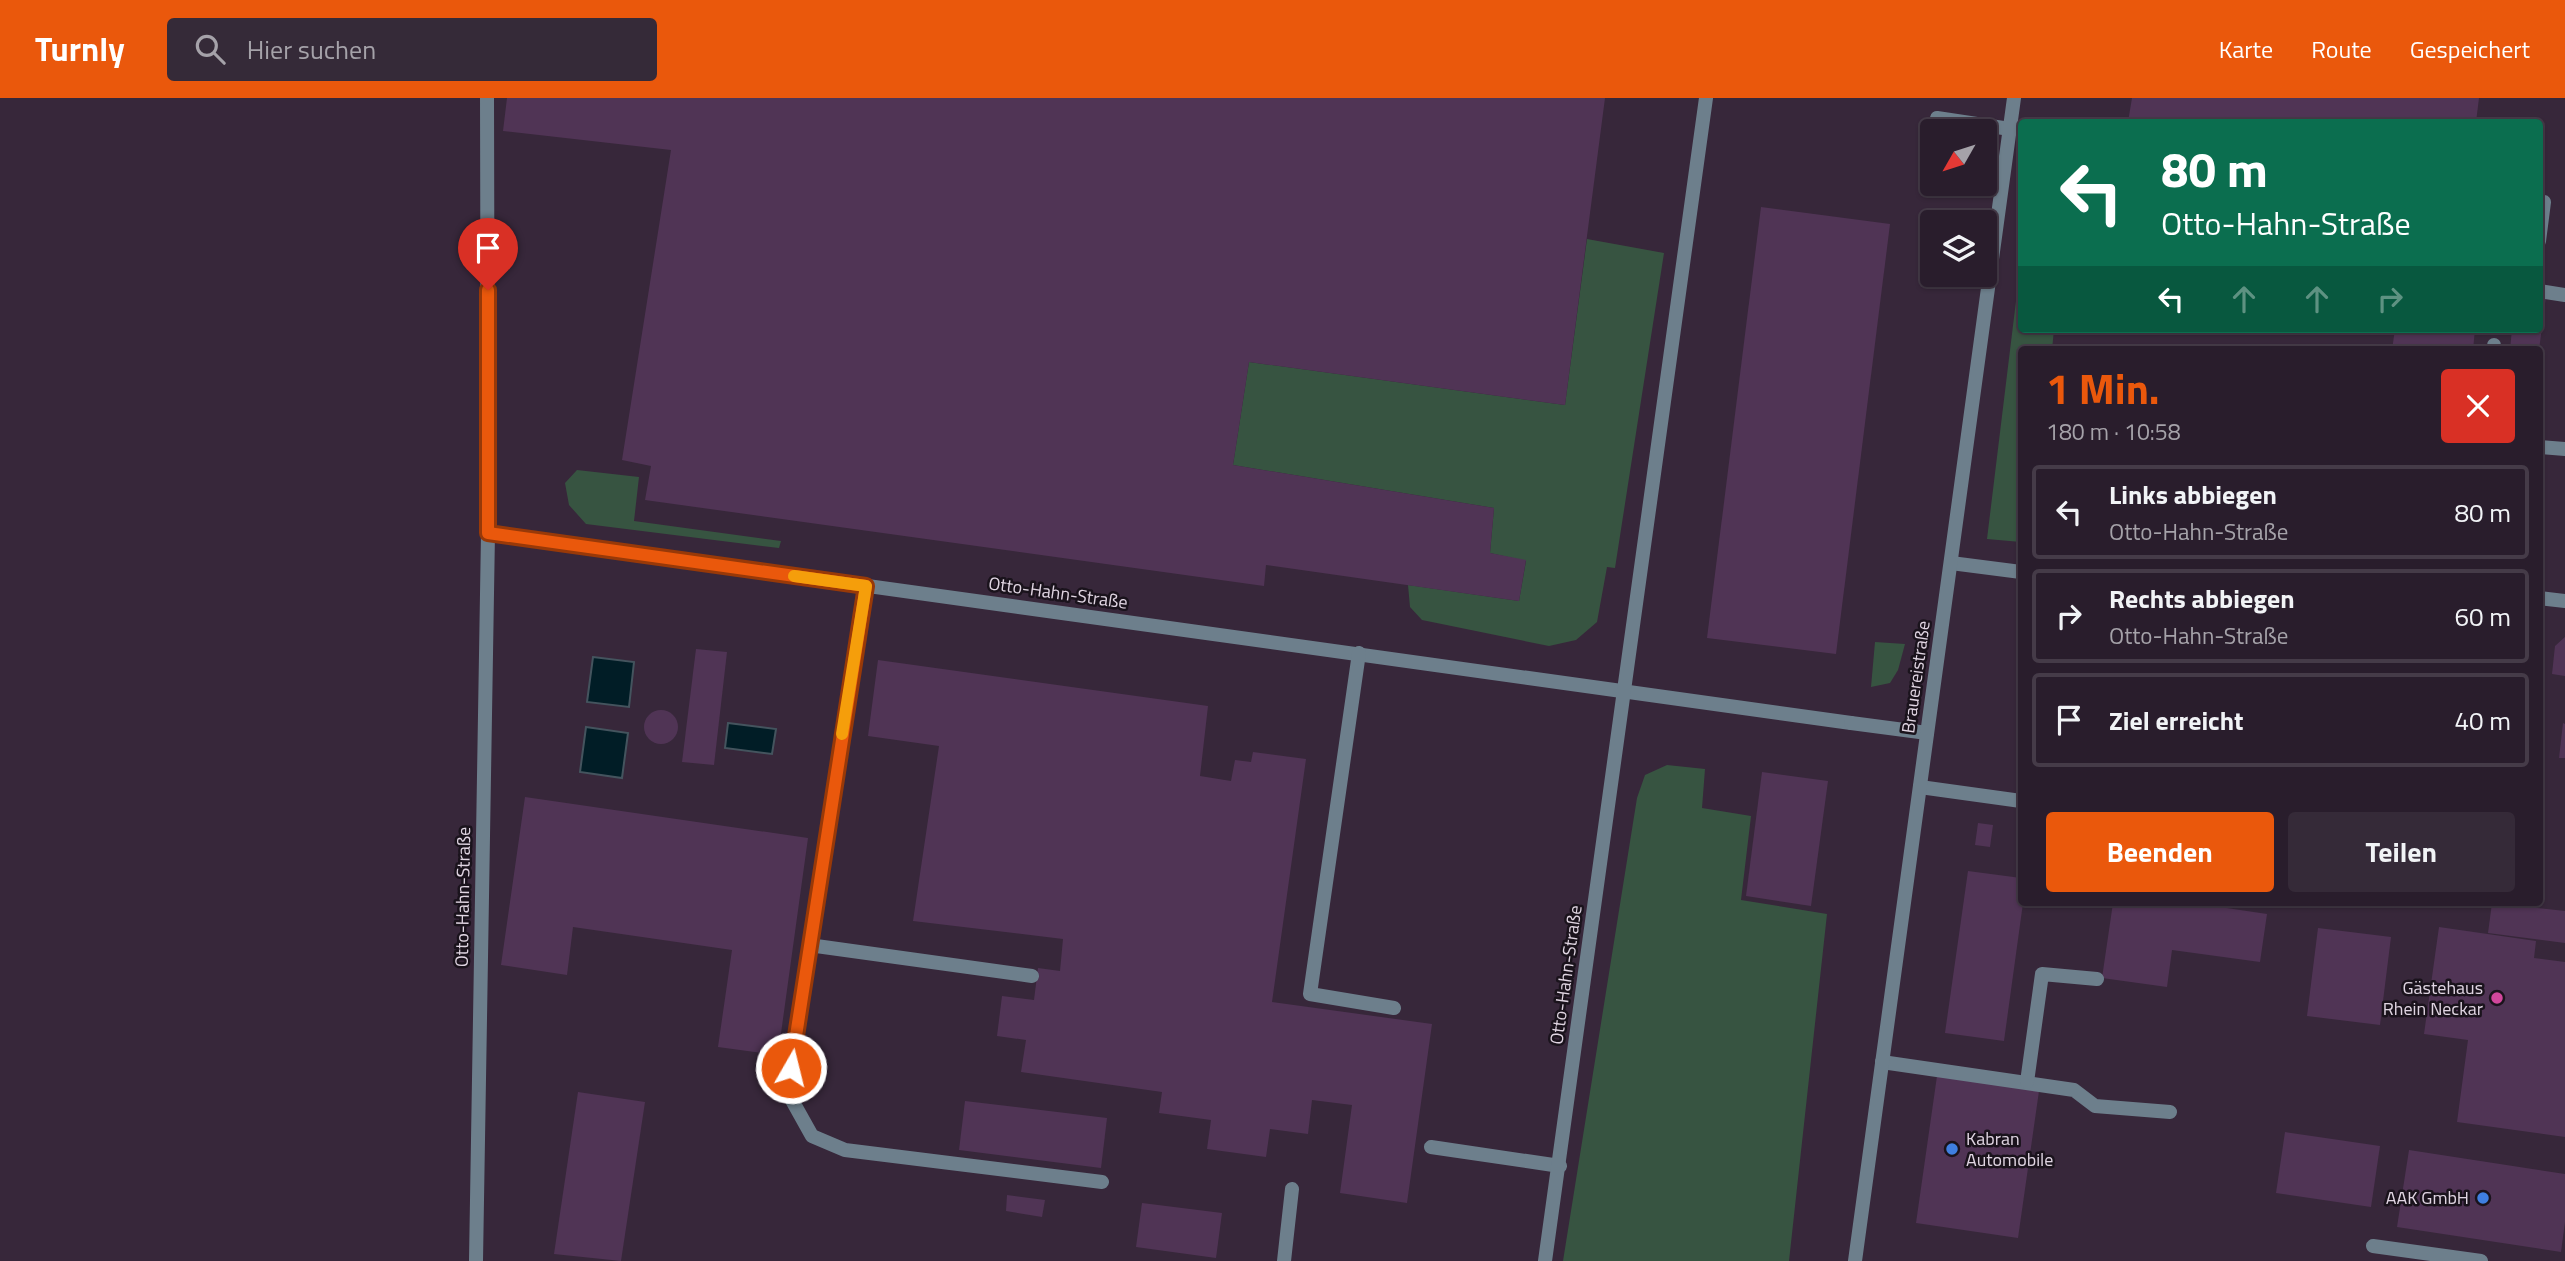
<!DOCTYPE html>
<html lang="de">
<head>
<meta charset="utf-8">
<style>
	:root { --surface:#291d2c; --page:#352a38; --text:#f1f3f6; --muted:#a5a2a9; --line:#453b48; --accent:#ea580c }
	body { margin:0; font-family:"Titillium Web",sans-serif; background:var(--page); color:var(--text); height:100vh; display:flex; flex-direction:column; font-size:26px; white-space:nowrap }
	* { box-sizing:border-box; margin:0 }
	p { font-size:23px; color:var(--muted) }
	.icon { flex:none; width:38px; height:38px; fill:none; stroke:currentColor; stroke-width:2; stroke-linecap:round; stroke-linejoin:round }
	.map { position:relative; flex:1; overflow:hidden }
	.panel { position:absolute; left:2018px; top:248px; width:525px; height:560px; display:flex; flex-direction:column; background:var(--surface); border-radius:7px; box-shadow:0 2px 5px #0004,0 0 0 2px var(--line) }
	.panel>* { flex:none }
	.banner { position:absolute; left:2018px; top:21px; width:525px; height:214px; border-radius:7px; box-shadow:0 2px 5px #0004,0 0 0 2px var(--line); background:#0b6e4f; color:#fff; overflow:hidden }
	.needle { width:46px; rotate:231deg }
	.controls { position:absolute; left:1920px; top:21px; display:grid; gap:14px }
	.controls a { display:grid; place-items:center; width:77px; height:77px; border-radius:7px; background:var(--surface); box-shadow:0 2px 5px #0004,0 0 0 2px var(--line); font-size:35px }
	.pin { position:absolute; display:grid; place-items:center; width:60px; height:60px; color:#fff; margin:-72px -30px; border-radius:50% 50% 50% 0; rotate:-45deg; box-shadow:0 0 7px #0007 }
	.pin .icon { rotate:45deg }
	.me { position:absolute; width:77px; margin:-38px; rotate:8deg; stroke-linejoin:round; filter:drop-shadow(0 0 5px #0008) }
	.turn { display:flex; align-items:center; gap:24px; height:147px; padding:0 28px; font-size:32px }
	.turn .icon { width:91px; height:91px; stroke-width:2.5 }
	.turn b { display:block; font-size:49px; line-height:60px }
	.lanes { display:flex; align-items:center; height:66px; padding:0 28px; background:#0003; justify-content:center; gap:35px; direction:ltr }
	.lanes .off { opacity:.35 }
	.round { display:grid; place-items:center; flex:none; width:74px; height:74px; border-radius:7px; background:var(--page) }
	.summary { display:flex; align-items:center; justify-content:space-between; height:119px; padding:0 28px }
	h1 { font-size:42px; font-weight:700; line-height:52px; color:var(--accent) }
	.action { display:flex; gap:14px; margin-top:auto; padding:14px 28px }
	.action a { flex:1; height:80px; border-radius:7px; background:var(--accent); color:#fff; font-size:28px; font-weight:700; line-height:80px; text-align:center }
	.action a+a { background:var(--page); color:var(--text) }
	ul { padding:0; list-style:none }
	li { display:flex; align-items:center; gap:21px; height:94px; margin:0 14px 10px; padding:0 14px; border:4px solid var(--line); border-radius:7px }
	li div { flex:1 }
	li b { display:block; font-size:26px }
	li em { font-style:normal }
	header { display:flex; align-items:center; gap:42px; box-sizing:border-box; height:98px; padding:0 35px; background:var(--accent); color:#fff }
	header strong { font-size:33px }
	nav { display:flex; gap:38px; margin-inline-start:auto; font-size:24px }
	.search { width:490px; height:63px; background:var(--page); display:flex; align-items:center; gap:18px; box-sizing:border-box; padding:0 24px; border-radius:7px; color:var(--muted); font-size:26px }
	.map>svg:first-child { display:block }
	.green { fill:#375441 }
	.water { fill:#011d26; stroke:#44545e; stroke-width:2 }
	.building { fill:#503455 }
	.lines { fill:none; stroke-linecap:round; stroke-linejoin:round }
	.lane { stroke:#6d7f8c; stroke-width:14 }
	.street { stroke:#6d7f8c; stroke-width:14 }
	.route-casing { stroke:#983908; stroke-width:18 }
	.route { stroke:#ea580c; stroke-width:12 }
	.slow { stroke:#f59e0b; stroke-width:12 }
	.hotel-dot { fill:#d1479c; stroke:#1a131c; stroke-width:2.5 }
	.shop-dot { fill:#3f7fe0; stroke:#1a131c; stroke-width:2.5 }
	.labels { text-anchor:middle; stroke-width:5; stroke-linejoin:round; paint-order:stroke }
	.street-label { font-size:18px; fill:#e0d5e2; stroke:#1a131c }
	.poi-label { font-size:18px; fill:#e0d5e2; stroke:#1a131c; text-anchor:end }
</style>
</head>
<body>
<header>
<strong>Turnly</strong>
<div class="search"><svg class="icon" aria-label="search" viewBox="0 0 24 24"><circle cx="10" cy="10" r="6"/><path d="M15 15l6 6"/></svg>Hier suchen</div>
<nav><a>Karte</a><a>Route</a><a>Gespeichert</a></nav>
</header>
<div class="map">
<svg width="2565" height="1163" viewBox="0 0 2565 1163">
	<rect width="100%" height="100%" fill="#37273a"/>
	<!-- green -->
	<g class="green">
		<path d="M 1587,141 L 1664,155 L 1615,470 L 1607,469 L 1597,524 L 1576,542 L 1549,548 L 1422,522 L 1410,509 L 1408,487 L 1519,503 L 1526,463 L 1490,455 L 1494,410 L 1233,367 L 1249,264 L 1565,307 Z"/>
		<path d="M 2021,162 L 2021,231 L 2054,231 L 2052,252 L 2021,252 L 2021,444 L 1987,441 Z"/>
		<path d="M 577,372 L 639,379 L 634,423 L 781,443 L 779,450 L 586,426 L 569,407 L 565,385 Z"/>
		<path d="M 1875,544 L 1905,546 L 1898,572 L 1890,585 L 1871,589 Z"/>
		<path d="M 1667,667 L 1705,671 L 1702,710 L 1751,718 L 1741,802 L 1827,816 L 1789,1163 L 1563,1163 L 1637,700 L 1645,677 Z"/>
	</g>
	<!-- water -->
	<g class="water">
		<path d="M 593,559 L 634,564 L 629,609 L 587,604 Z"/>
		<path d="M 728,625 L 776,631 L 772,656 L 725,650 Z"/>
		<path d="M 586,629 L 628,635 L 622,680 L 580,674 Z"/>
	</g>
	<!-- building -->
	<g class="building">
		<path d="M 507,0 L 1605,0 L 1565,307 L 1249,264 L 1233,367 L 1494,410 L 1490,455 L 1526,462 L 1519,503 L 1266,467 L 1264,488 L 645,402 L 651,368 L 622,362 L 671,52 L 503,33 Z"/>
		<path d="M 2132,0 L 2479,0 L 2476,24 L 2128,24 Z"/>
		<path d="M 1761,109 L 1890,126 L 1836,556 L 1707,540 Z"/>
		<path d="M 2539,197 L 2546,198 L 2539,252 L 2510,252 L 2512,231 L 2539,231 Z"/>
		<path d="M 2395,231 L 2475,231 L 2473,252 L 2392,252 Z"/>
		<path d="M 2565,539 L 2565,578 L 2552,576 L 2555,548 Z"/>
		<path d="M 696,551 L 727,554 L 714,667 L 682,664 Z"/>
		<path d="M 878,562 L 1208,608 L 1200,678 L 1231,683 L 1235,662 L 1251,664 L 1253,654 L 1306,661 L 1272,904 L 1432,926 L 1407,1105 L 1340,1095 L 1352,1007 L 1312,1002 L 1308,1036 L 1270,1031 L 1266,1059 L 1207,1051 L 1211,1022 L 1159,1015 L 1162,994 L 1021,974 L 1026,942 L 997,938 L 1002,898 L 1034,902 L 1038,870 L 1060,873 L 1063,841 L 913,823 L 939,648 L 868,638 Z"/>
		<circle cx="661" cy="629" r="17"/>
		<path d="M 2563,625 L 2565,626 L 2565,660 L 2559,660 Z"/>
		<path d="M 1762,674 L 1828,683 L 1811,808 L 1746,798 Z"/>
		<path d="M 525,699 L 808,740 L 778,957 L 718,949 L 732,852 L 573,829 L 567,877 L 501,867 Z"/>
		<path d="M 1978,725 L 1993,727 L 1990,749 L 1975,747 Z"/>
		<path d="M 1968,773 L 2021,780 L 2023,805 L 2004,943 L 1945,935 Z"/>
		<path d="M 2113,805 L 2193,805 L 2267,816 L 2260,864 L 2172,852 L 2167,889 L 2102,880 Z"/>
		<path d="M 2492,805 L 2565,813 L 2565,845 L 2488,835 Z"/>
		<path d="M 2439,829 L 2536,843 L 2534,860 L 2565,864 L 2565,1039 L 2457,1024 L 2468,942 L 2424,936 Z"/>
		<path d="M 2318,830 L 2391,839 L 2380,927 L 2307,918 Z"/>
		<path d="M 1937,978 L 2039,993 L 2018,1140 L 1916,1125 Z"/>
		<path d="M 578,994 L 645,1004 L 621,1163 L 554,1156 Z"/>
		<path d="M 965,1003 L 1107,1020 L 1101,1070 L 959,1052 Z"/>
		<path d="M 2285,1034 L 2380,1048 L 2371,1109 L 2276,1095 Z"/>
		<path d="M 2409,1052 L 2565,1076 L 2565,1124 L 2561,1154 L 2397,1129 Z"/>
		<path d="M 1007,1097 L 1045,1102 L 1042,1119 L 1006,1113 Z"/>
		<path d="M 1142,1105 L 1222,1115 L 1216,1160 L 1136,1149 Z"/>
	</g>
	<g class="lines">
		<!-- lane -->
		<g class="lane">
			<path d="M 1937,20 L 2010,31"/>
			<path d="M 2539,143 L 2544,104"/>
			<path d="M 2539,193 L 2565,197"/>
			<path d="M 2494,252 L 2494,247"/>
			<path d="M 2539,349 L 2565,351"/>
			<path d="M 488,435 C 943,499 1397,562 1851,625"/>
			<path d="M 1951,465 L 2021,474"/>
			<path d="M 2539,500 L 2565,503"/>
			<path d="M 1359,555 L 1310,896 L 1394,910"/>
			<path d="M 1920,689 L 2021,703"/>
			<path d="M 809,847 L 866,488"/>
			<path d="M 1032,878 L 809,847 L 788,995 L 812,1038 L 845,1052 L 1102,1084"/>
			<path d="M 1882,964 L 2074,992 L 2095,1008 L 2170,1014"/>
			<path d="M 2027,984 L 2042,876 L 2097,881"/>
			<path d="M 1431,1049 L 1560,1068"/>
			<path d="M 2373,1148 L 2481,1163"/>
			<path d="M 476,1163 L 488,435 L 487,0"/>
			<path d="M 1284,1163 L 1292,1091"/>
			<path d="M 1545,1163 L 1706,0"/>
		</g>
		<!-- street -->
		<g class="street">
			<path d="M 1851,625 L 1927,635"/>
			<path d="M 1855,1163 L 2014,0"/>
		</g>
	</g>
	<g class="lines">
		<!-- route casing -->
		<g class="route-casing">
			<path id="route" d="M 488,192 L 488,435 L 866,488 L 791,970"/>
		</g>
		<!-- route -->
		<use href="#route" class="route"/>
		<!-- slow -->
		<path class="slow" d="M 794,478 L 866,488 L 842,636"/>
	</g>
	<!-- markers -->
	<circle class="hotel-dot" cx="2497" cy="900" r="7"/>
	<g class="shop-dot">
		<circle cx="1952" cy="1051" r="7"/>
		<circle cx="2483" cy="1100" r="7"/>
	</g>
	<g class="labels">
		<!-- street labels -->
		<g class="street-label">
			<text transform="translate(1058 495) rotate(8)" y="6">Otto-Hahn-Straße</text>
			<text transform="translate(1916 579) rotate(-82)" y="6">Brauereistraße</text>
			<text transform="translate(463 799) rotate(-89)" y="6">Otto-Hahn-Straße</text>
			<text transform="translate(1566 877) rotate(-82)" y="6">Otto-Hahn-Straße</text>
		</g>
		<!-- poi labels -->
		<g class="poi-label">
			<text x="2483" y="896">Gästehaus<tspan x="2483" dy="21">Rhein Neckar</tspan></text>
			<text x="1966" y="1047" text-anchor="start">Kabran<tspan x="1966" dy="21">Automobile</tspan></text>
			<text x="2469" y="1106">AAK GmbH</text>
		</g>
	</g>
</svg>
<div class="controls">
<a><svg class="needle" viewBox="-14 -14 28 28"><path d="M0-13l5 13h-10z" fill="#e53935"/><path d="M0 13l5-13h-10z" fill="#a5a2a9"/></svg></a>
<a><svg class="icon" aria-label="layers" viewBox="0 0 24 24"><path d="M12 4l9 5-9 5-9-5zM3 14l9 5 9-5"/></svg></a>
</div>
<div class="pin" style="left:488px;top:192px;background:#d93025"><svg class="icon" aria-label="arrive" viewBox="0 0 24 24"><path d="M6 21V4h12l-3 4 3 4H6"/></svg></div>
<svg class="me" style="left:791px;top:970px" viewBox="-20 -20 40 40"><circle r="17" fill="#ea580c" stroke="#fff" stroke-width="3"/><path d="M0-11L8 9 0 5-8 9z" fill="#fff"/></svg>
<div class="banner">
<div class="turn"><svg class="icon" aria-label="left" viewBox="0 0 24 24"><path d="M17 20v-9H6M10 6l-5 5 5 5"/></svg><div><b>80 m</b>Otto-Hahn-Straße</div></div>
<div class="lanes"><svg class="icon" aria-label="left" viewBox="0 0 24 24"><path d="M17 20v-9H6M10 6l-5 5 5 5"/></svg><svg class="icon off" aria-label="ahead" viewBox="0 0 24 24"><path d="M12 20V5M6 11l6-6 6 6"/></svg><svg class="icon off" aria-label="ahead" viewBox="0 0 24 24"><path d="M12 20V5M6 11l6-6 6 6"/></svg><svg class="icon off" aria-label="right" viewBox="0 0 24 24"><path d="M7 20v-9h11M14 6l5 5-5 5"/></svg></div>
</div>
<section class="panel">
<div class="summary"><div><h1>1 Min.</h1><p>180 m · 10:58</p></div><a class="round" style="background:#d93025;color:#fff"><svg class="icon" aria-label="close" viewBox="0 0 24 24"><path d="M6 6l12 12M18 6L6 18"/></svg></a></div>
<ul>
<li><svg class="icon" aria-label="left" viewBox="0 0 24 24"><path d="M17 20v-9H6M10 6l-5 5 5 5"/></svg><div><b>Links abbiegen</b><p>Otto-Hahn-Straße</p></div><em>80 m</em></li>
<li><svg class="icon" aria-label="right" viewBox="0 0 24 24"><path d="M7 20v-9h11M14 6l5 5-5 5"/></svg><div><b>Rechts abbiegen</b><p>Otto-Hahn-Straße</p></div><em>60 m</em></li>
<li><svg class="icon" aria-label="arrive" viewBox="0 0 24 24"><path d="M6 21V4h12l-3 4 3 4H6"/></svg><div><b>Ziel erreicht</b></div><em>40 m</em></li>
</ul>
<div class="action"><a>Beenden</a><a>Teilen</a></div>
</section>
</div>
</body>
</html>
